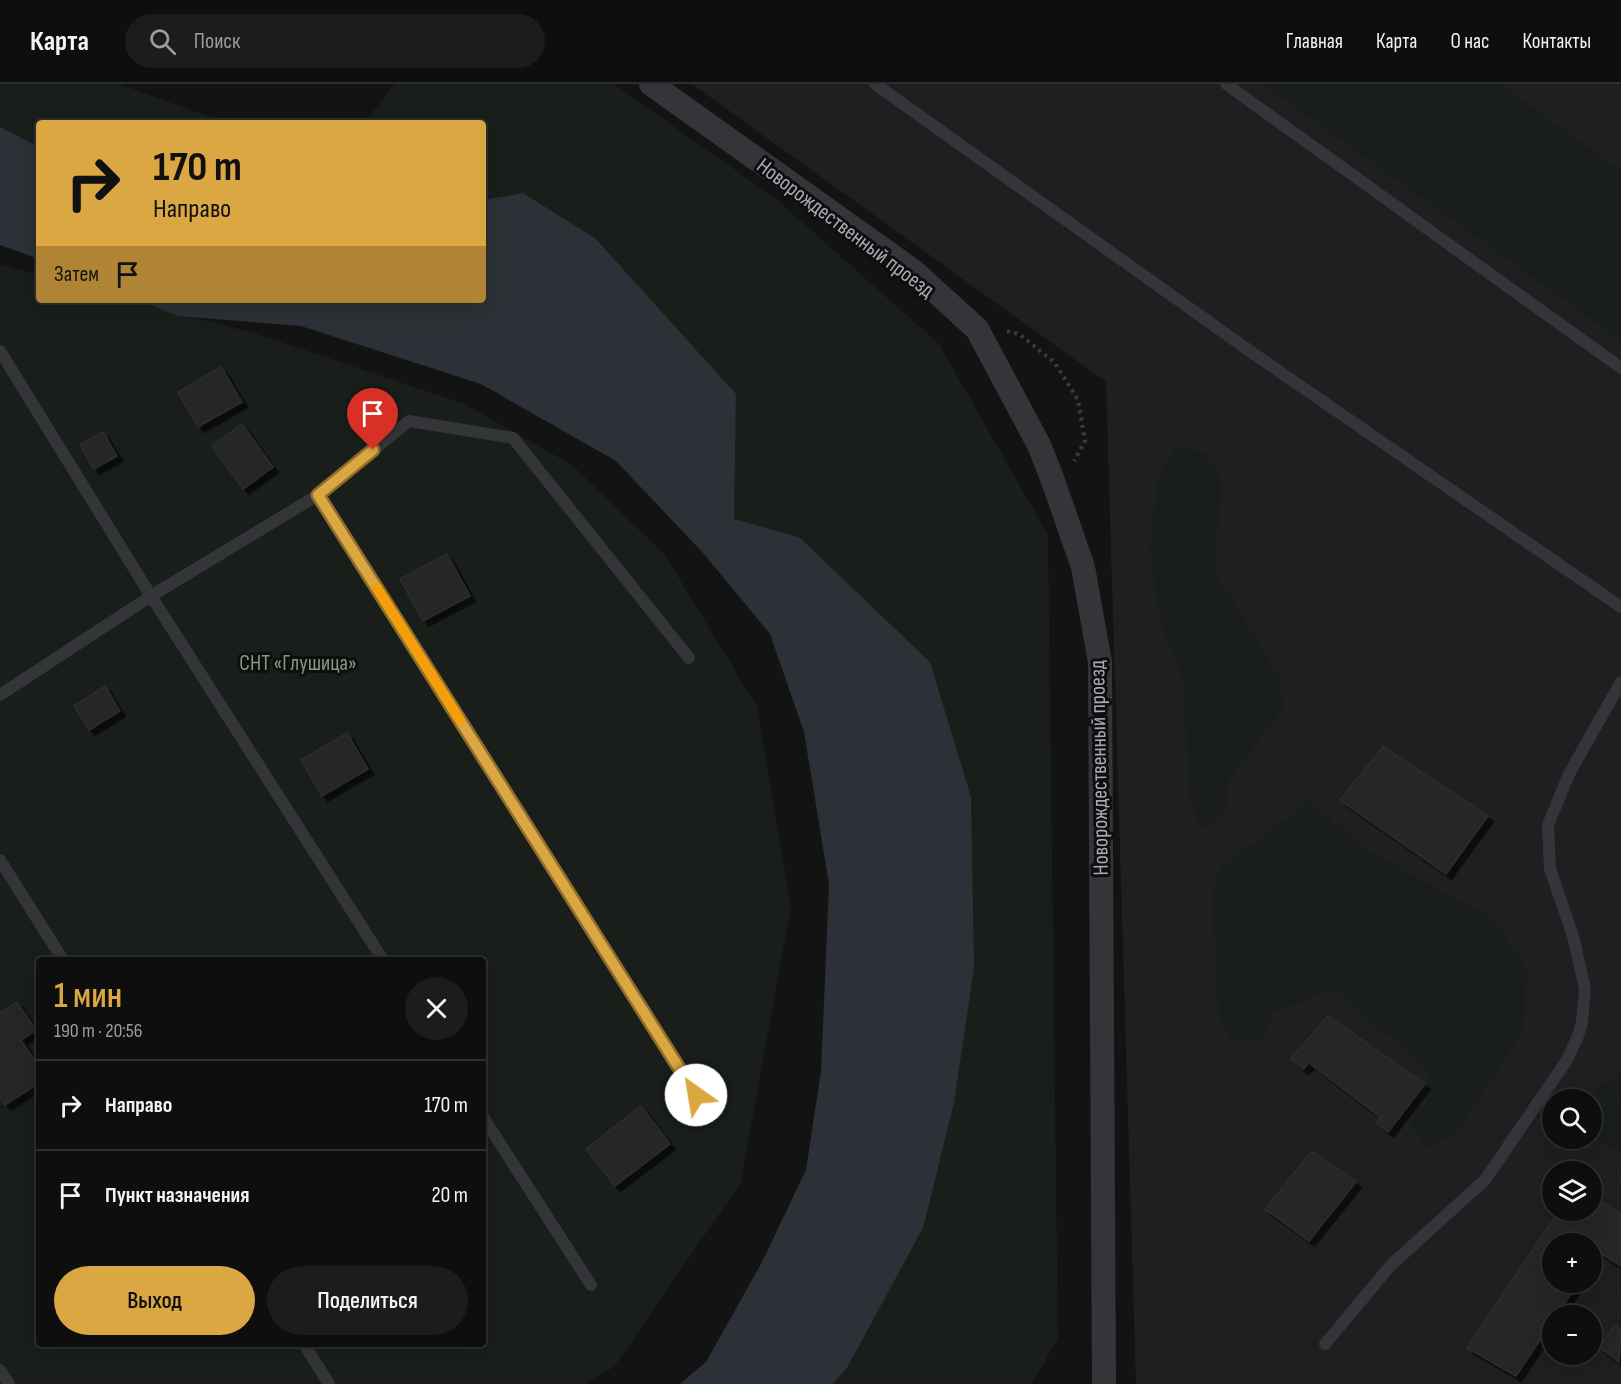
<!DOCTYPE html>
<html lang="ru">
<head>
<meta charset="utf-8">
<style>
	:root { --surface:#0e0e0f; --page:#1c1c1d; --text:#f1f3f6; --muted:#9b9c9e; --line:#2e2e2f; --accent:#dba743 }
	body { margin:0; font-family:"Sofia Sans Condensed",sans-serif; background:var(--page); color:var(--text); height:100vh; display:flex; flex-direction:column; font-size:22px; white-space:nowrap }
	* { box-sizing:border-box; margin:0 }
	p { font-size:20px; color:var(--muted) }
	.icon { flex:none; width:33px; height:33px; fill:none; stroke:currentColor; stroke-width:2; stroke-linecap:round; stroke-linejoin:round }
	.map { position:relative; flex:1; overflow:hidden }
	.drawer { position:absolute; left:36px; top:873px; width:450px; height:390px; display:flex; flex-direction:column; background:var(--surface); border-radius:6px; box-shadow:0 6px 24px #0002,0 0 0 2px var(--line) }
	.drawer>* { flex:none }
	.top-card { position:absolute; left:36px; top:36px; width:450px; height:183px; border-radius:6px; box-shadow:0 6px 24px #0002,0 0 0 2px var(--line); background:#dba743; color:#111; overflow:hidden }
	.controls { position:absolute; left:1542px; top:1005px; display:grid; gap:12px }
	.controls a { display:grid; place-items:center; width:60px; height:60px; border-radius:50%; background:var(--surface); box-shadow:0 6px 24px #0002,0 0 0 2px var(--line); font-size:30px }
	.pin { position:absolute; display:grid; place-items:center; width:51px; height:51px; color:#fff; margin:-62px -26px; border-radius:50% 50% 50% 0; rotate:-45deg; box-shadow:0 0 6px #0007 }
	.pin .icon { rotate:45deg }
	.me { position:absolute; width:66px; margin:-33px; rotate:328deg; stroke-linejoin:round; filter:drop-shadow(0 0 4px #0008) }
	.turn { display:flex; align-items:center; gap:21px; height:126px; padding:0 18px; font-size:27px }
	.turn .icon { width:78px; height:78px; stroke-width:2.5 }
	.turn b { display:block; font-size:42px; line-height:51px }
	.then { display:flex; align-items:center; height:57px; padding:0 18px; background:#0003; gap:12px; font-size:22px }
	.round { display:grid; place-items:center; flex:none; width:63px; height:63px; border-radius:32px; background:var(--page) }
	.headline { display:flex; align-items:center; justify-content:space-between; height:102px; padding:0 18px }
	h1 { font-size:36px; font-weight:600; line-height:45px; color:var(--accent) }
	.cta { display:flex; gap:12px; margin-top:auto; padding:12px 18px }
	.cta a { flex:1; height:69px; border-radius:36px; background:var(--accent); color:#111; font-size:24px; font-weight:600; line-height:69px; text-align:center }
	.cta a+a { background:var(--page); color:var(--text) }
	ul { padding:0; list-style:none }
	li { display:flex; align-items:center; gap:18px; height:90px; padding:0 18px; border-top:2px solid var(--line) }
	li div { flex:1 }
	li b { display:block; font-size:22px }
	li em { font-style:normal }
	header { display:flex; align-items:center; gap:36px; box-sizing:border-box; height:84px; padding:0 30px; background:var(--surface); border-bottom:2px solid var(--line) }
	header strong { font-size:28px }
	nav { display:flex; gap:33px; margin-inline-start:auto; font-size:21px }
	.search { width:420px; height:54px; background:var(--page); display:flex; align-items:center; gap:15px; box-sizing:border-box; padding:0 21px; border-radius:33px; color:var(--muted); font-size:22px }
	.map>svg:first-child { display:block }
	.built { fill:#1f1f21; fill-rule:evenodd }
	.green { fill:#191e1a; fill-rule:evenodd }
	.water { fill:#2b3136 }
	.building { fill:#262628; stroke:#2d2d30; stroke-width:1.5; filter:url(#shadow) }
	.lines { fill:none; stroke-linecap:round; stroke-linejoin:round }
	.path { stroke:#3a3c3f; stroke-width:4; stroke-dasharray:3 4.5; stroke-linecap:butt }
	.service { stroke:#343539; stroke-width:12 }
	.minor { stroke:#343539; stroke-width:24 }
	.route-casing { stroke:#8e6d2c; stroke-width:15 }
	.route { stroke:#dba743; stroke-width:10 }
	.slow { stroke:#f59e0b; stroke-width:10 }
	.labels { text-anchor:middle; stroke-width:6; stroke-linejoin:round; paint-order:stroke }
	.street-label { font-size:22px; fill:#a6aab3; stroke:#0e0e0f }
	.park-label { font-size:22px; fill:#7f9c81; stroke:#0e0e0f }
</style>
</head>
<body>
<header>
<strong>Карта</strong>
<div class="search"><svg class="icon" aria-label="search" viewBox="0 0 24 24"><circle cx="10" cy="10" r="6"/><path d="M15 15l6 6"/></svg>Поиск</div>
<nav><a>Главная</a><a>Карта</a><a>О нас</a><a>Контакты</a></nav>
</header>
<div class="map">
<svg width="1621" height="1300" viewBox="0 0 1621 1300">
	<defs>
		<filter id="shadow"><feDropShadow dx="5.5" dy="5.5" stdDeviation="0" flood-color="#0009"/></filter>
	</defs>
	<rect width="100%" height="100%" fill="#131314"/>
	<!-- built -->
	<path class="built" d="M 692,0 L 1621,0 L 1621,1300 L 1136,1300 L 1106,298 ZM 1552,1016 L 1592,1016 L 1592,1054 L 1552,1054 ZM 1552,1088 L 1592,1088 L 1592,1126 L 1552,1126 ZM 1552,1160 L 1592,1160 L 1592,1198 L 1552,1198 ZM 1552,1232 L 1592,1232 L 1592,1270 L 1552,1270 Z"/>
	<!-- green -->
	<g class="green">
		<path d="M 0,0 L 119,0 L 228,39 L 39,39 L 39,63 L 0,43 Z"/>
		<path d="M 395,0 L 614,0 L 775,114 L 939,260 L 1048,451 L 1058,1254 L 1032,1300 L 833,1300 L 847,1284 L 923,1144 L 799,453 L 733,435 L 736,310 L 523,109 L 483,116 L 483,39 L 364,39 Z"/>
		<path d="M 1263,0 L 1500,0 L 1621,87 L 1621,256 Z"/>
		<path d="M 0,180 L 39,191 L 39,216 L 132,216 L 260,251 L 465,320 L 572,381 L 665,471 L 757,623 L 791,823 L 741,1098 L 614,1283 L 585,1300 L 0,1300 ZM 39,876 L 483,876 L 483,1260 L 39,1260 Z"/>
		<path d="M 1175,363 L 1204,368 L 1222,397 L 1214,486 L 1278,591 L 1283,624 L 1226,699 L 1226,729 L 1202,745 L 1191,720 L 1183,594 L 1160,536 L 1150,462 L 1159,392 Z"/>
		<path d="M 1311,716 L 1360,763 L 1493,835 L 1527,886 L 1523,947 L 1456,1049 L 1427,1064 L 1410,1040 L 1428,1016 L 1428,986 L 1333,905 L 1273,929 L 1261,956 L 1232,957 L 1219,932 L 1212,813 L 1219,785 Z"/>
		<path d="M 1621,991 L 1621,1068 L 1600,1057 C 1590,1032 1588,1024 1601,999 Z"/>
	</g>
	<!-- water -->
	<g class="water">
		<path d="M 0,43 L 39,63 L 39,175 L 0,161 Z"/>
		<path d="M 523,109 L 595,154 L 736,310 L 734,435 L 799,453 L 930,578 L 971,713 L 974,884 L 954,1019 L 923,1144 L 847,1284 L 833,1300 L 680,1300 L 706,1278 L 762,1178 L 806,1086 L 821,987 L 829,800 L 804,648 L 770,550 L 704,470 L 616,377 L 481,300 L 301,242 L 178,232 L 139,216 L 483,216 L 483,116 Z"/>
	</g>
	<!-- building -->
	<g class="building">
		<path d="M 221,283 L 242,318 L 198,343 L 178,308 Z"/>
		<path d="M 242,340 L 273,383 L 243,405 L 212,362 Z"/>
		<path d="M 103,348 L 117,372 L 94,385 L 80,361 Z"/>
		<path d="M 447,470 L 470,512 L 423,537 L 400,495 Z"/>
		<path d="M 105,602 L 120,627 L 89,646 L 74,622 Z"/>
		<path d="M 347,649 L 368,685 L 322,712 L 301,676 Z"/>
		<path d="M 1383,663 L 1488,732 L 1446,790 L 1340,716 Z"/>
		<path d="M 17,918 L 36,946 L 21,956 L 39,983 L 39,999 L 5,1021 L 0,1013 L 0,929 Z"/>
		<path d="M 1328,932 L 1425,1000 L 1388,1048 L 1377,1039 L 1380,1033 L 1309,979 L 1303,985 L 1291,975 Z"/>
		<path d="M 641,1022 L 670,1060 L 615,1102 L 586,1065 Z"/>
		<path d="M 1312,1067 L 1356,1098 L 1309,1157 L 1265,1125 Z"/>
		<path d="M 1592,1111 L 1621,1130 L 1621,1182 L 1599,1168 L 1592,1179 L 1592,1160 L 1552,1160 L 1552,1198 L 1578,1198 L 1557,1232 L 1552,1232 L 1552,1238 L 1516,1292 L 1467,1264 L 1560,1126 L 1592,1126 Z"/>
		<path d="M 1615,1241 L 1621,1246 L 1619,1278 L 1599,1263 Z"/>
	</g>
	<g class="lines">
		<!-- path -->
		<path class="path" d="M 1007,247 L 1019,250 L 1055,279 L 1078,316 L 1085,357 L 1074,377"/>
		<!-- service -->
		<g class="service">
			<path d="M 875,0 L 1254,270 L 1621,523"/>
			<path d="M 1226,0 L 1621,284"/>
			<path d="M 0,267 L 151,512 L 383,876"/>
			<path d="M 318,411 L 696,1011"/>
			<path d="M 0,611 L 151,512 L 318,411 L 409,337 L 513,354 L 689,574"/>
			<path d="M 0,776 L 63,876"/>
			<path d="M 483,1033 L 591,1201"/>
			<path d="M 304,1260 L 329,1300"/>
			<path d="M 1325,1260 L 1391,1181 L 1485,1096 L 1567,976 L 1578,952 L 1582,938 L 1585,905 L 1573,852 L 1550,785 L 1548,741 L 1569,690 L 1621,598"/>
			<path d="M 0,1286 L 9,1300"/>
		</g>
		<!-- minor -->
		<path class="minor" d="M 651,0 L 912,186 L 977,245 L 1039,361 L 1052,394 L 1083,483 L 1100,578 L 1104,1300"/>
	</g>
	<g class="lines">
		<!-- route casing -->
		<g class="route-casing">
			<path id="route" d="M 373,366 L 318,411 L 696,1011"/>
		</g>
		<!-- route -->
		<use href="#route" class="route"/>
		<!-- slow -->
		<path class="slow" d="M 377,504 L 460,636"/>
	</g>
	<g class="labels">
		<!-- street labels -->
		<g class="street-label">
			<text transform="translate(846 143) rotate(37)" y="8">Новорождественный проезд</text>
			<text transform="translate(1098 684) rotate(-91)" y="8">Новорождественный проезд</text>
		</g>
		<!-- park labels -->
		<g class="park-label">
			<text x="298" y="586">СНТ «Глушица»</text>
		</g>
	</g>
</svg>
<div class="controls">
<a><svg class="icon" aria-label="search" viewBox="0 0 24 24"><circle cx="10" cy="10" r="6"/><path d="M15 15l6 6"/></svg></a>
<a><svg class="icon" aria-label="layers" viewBox="0 0 24 24"><path d="M12 4l9 5-9 5-9-5zM3 14l9 5 9-5"/></svg></a>
<a>+</a>
<a>−</a>
</div>
<div class="pin" style="left:373px;top:366px;background:#d93025"><svg class="icon" aria-label="arrive" viewBox="0 0 24 24"><path d="M6 21V4h12l-3 4 3 4H6"/></svg></div>
<svg class="me" style="left:696px;top:1011px" viewBox="-20 -20 40 40"><circle r="19" fill="#fff"/><path d="M0-13L10 11 0 6-10 11z" fill="#dba743"/></svg>
<div class="top-card">
<div class="turn"><svg class="icon" aria-label="right" viewBox="0 0 24 24"><path d="M7 20v-9h11M14 6l5 5-5 5"/></svg><div><b>170 m</b>Направо</div></div>
<div class="then">Затем<svg class="icon" aria-label="arrive" viewBox="0 0 24 24"><path d="M6 21V4h12l-3 4 3 4H6"/></svg></div>
</div>
<section class="drawer">
<div class="headline"><div><h1>1 мин</h1><p>190 m · 20:56</p></div><a class="round"><svg class="icon" aria-label="close" viewBox="0 0 24 24"><path d="M6 6l12 12M18 6L6 18"/></svg></a></div>
<ul>
<li><svg class="icon" aria-label="right" viewBox="0 0 24 24"><path d="M7 20v-9h11M14 6l5 5-5 5"/></svg><div><b>Направо</b></div><em>170 m</em></li>
<li><svg class="icon" aria-label="arrive" viewBox="0 0 24 24"><path d="M6 21V4h12l-3 4 3 4H6"/></svg><div><b>Пункт назначения</b></div><em>20 m</em></li>
</ul>
<div class="cta"><a>Выход</a><a>Поделиться</a></div>
</section>
</div>
</body>
</html>
